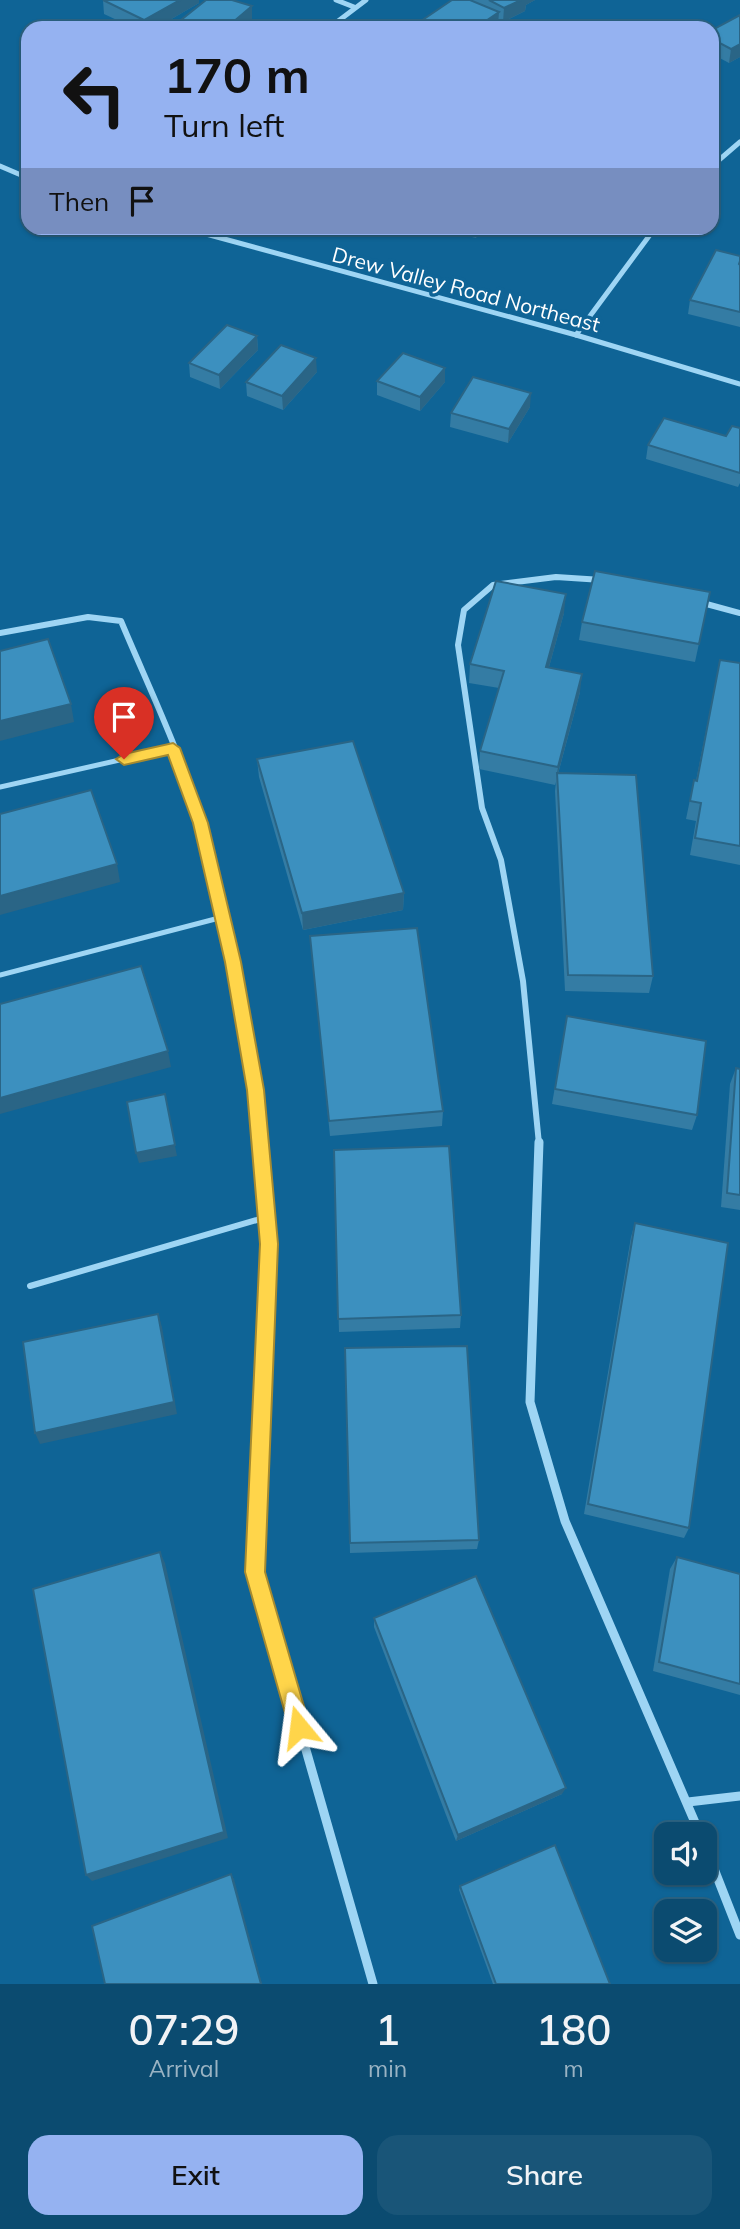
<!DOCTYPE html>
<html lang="en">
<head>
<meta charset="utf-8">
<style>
	:root { --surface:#0b4b70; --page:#195578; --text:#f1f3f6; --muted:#9ab3c3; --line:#2b6383; --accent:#95b2f1 }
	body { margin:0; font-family:Mulish,sans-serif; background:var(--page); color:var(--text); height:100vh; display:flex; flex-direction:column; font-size:26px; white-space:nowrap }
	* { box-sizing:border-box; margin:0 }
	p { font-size:23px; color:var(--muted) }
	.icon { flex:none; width:38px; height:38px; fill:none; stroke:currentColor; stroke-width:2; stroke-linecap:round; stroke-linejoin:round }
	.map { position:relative; height:1984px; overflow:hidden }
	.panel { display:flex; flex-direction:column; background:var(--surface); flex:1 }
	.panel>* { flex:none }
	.banner { position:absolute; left:21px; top:21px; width:698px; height:214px; border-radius:21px; box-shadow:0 2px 5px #0004,0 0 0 2px var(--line); background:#95b2f1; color:#111; overflow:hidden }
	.fabs { position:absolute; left:654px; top:1822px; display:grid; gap:14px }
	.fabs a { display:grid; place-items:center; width:63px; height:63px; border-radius:14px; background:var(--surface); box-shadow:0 2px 5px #0004,0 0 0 2px var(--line); font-size:35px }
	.pin { position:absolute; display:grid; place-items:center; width:60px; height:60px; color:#fff; margin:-72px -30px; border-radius:50% 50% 50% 0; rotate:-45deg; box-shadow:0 0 7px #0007 }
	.pin .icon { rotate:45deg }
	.me { position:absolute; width:77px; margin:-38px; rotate:344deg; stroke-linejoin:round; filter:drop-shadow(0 0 5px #0008) }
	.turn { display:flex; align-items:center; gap:24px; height:147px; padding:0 28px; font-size:32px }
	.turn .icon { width:91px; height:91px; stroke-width:2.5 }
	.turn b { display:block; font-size:49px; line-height:60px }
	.then { display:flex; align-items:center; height:66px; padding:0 28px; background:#0003; gap:14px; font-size:26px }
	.eta { display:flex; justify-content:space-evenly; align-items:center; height:119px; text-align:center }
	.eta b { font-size:42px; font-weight:600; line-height:49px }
	.cta { display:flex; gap:14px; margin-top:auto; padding:14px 28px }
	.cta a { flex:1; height:80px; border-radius:21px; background:var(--accent); color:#111; font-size:28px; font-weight:600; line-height:80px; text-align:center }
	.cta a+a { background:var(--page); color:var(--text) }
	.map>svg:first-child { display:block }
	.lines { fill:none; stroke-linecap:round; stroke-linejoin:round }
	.lane-far1 { stroke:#9ed5f4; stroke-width:5 }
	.lane { stroke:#9ed5f4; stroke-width:6 }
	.street-far2 { stroke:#9ed5f4; stroke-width:5 }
	.street-far1 { stroke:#9ed5f4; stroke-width:6 }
	.street { stroke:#9ed5f4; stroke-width:9 }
	.wall { fill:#347ca4 }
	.shaded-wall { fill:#2a6586 }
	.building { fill:#3c90bf; stroke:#2a6586; stroke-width:2 }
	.route { fill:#ffd54a; stroke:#a68a30; stroke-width:2 }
	.labels { text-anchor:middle; stroke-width:7; stroke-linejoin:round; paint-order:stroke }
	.far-street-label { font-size:21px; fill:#fff; stroke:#0f6496 }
</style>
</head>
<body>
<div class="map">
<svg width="740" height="1984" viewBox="0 0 740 1984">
	<rect width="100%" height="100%" fill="#0f6496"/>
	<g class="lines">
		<!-- lane-far1 -->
		<g class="lane-far1">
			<path d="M 0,787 L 173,748"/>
			<path d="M 0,975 L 223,917"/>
		</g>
		<!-- lane -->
		<path class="lane" d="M 30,1286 L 267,1217"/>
		<!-- street-far2 -->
		<g class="street-far2">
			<path d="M 336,0 L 354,7"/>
			<path d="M 329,28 L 366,0"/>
			<path d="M 0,166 L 28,178"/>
			<path d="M 712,166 L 740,142"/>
			<path d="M 184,228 L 576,335 L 740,384"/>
			<path d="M 576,335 L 655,228"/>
		</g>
		<!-- street-far1 -->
		<g class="street-far1">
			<path d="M 699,602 L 740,613"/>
			<path d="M 0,633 L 88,617 L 121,621 C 149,688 182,755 201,824 C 230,928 252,1037 261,1144"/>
			<path d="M 539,1144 L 523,981 L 501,860 L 482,808 L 458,645 L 464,610 L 493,585 L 556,577 L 602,580"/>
		</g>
		<!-- street -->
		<g class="street">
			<path d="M 260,1142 L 269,1244 L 255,1572 L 373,1984"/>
			<path d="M 539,1142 L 530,1402 L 565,1521 L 700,1834"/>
			<path d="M 688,1802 L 740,1796"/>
			<path d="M 705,1846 L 740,1935"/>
		</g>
	</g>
	<!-- wall -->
	<g class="wall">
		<path d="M 103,0 L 199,3 L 156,28 L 134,28 L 104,14 Z"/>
		<path d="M 452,0 L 535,0 L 526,5 L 525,11 L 503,22 L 498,20 L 498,25 L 495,28 L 421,28 L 421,21 Z"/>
		<path d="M 252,6 L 252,20 L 243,28 L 177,28 L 176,24 Z"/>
		<path d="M 740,15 L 740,57 L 729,63 L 712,54 L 712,30 Z"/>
		<path d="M 434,228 L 483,228 L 476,238 Z"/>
		<path d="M 740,256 L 740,327 L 688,314 L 690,300 Z"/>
		<path d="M 257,336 L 258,350 L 220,389 L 190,377 L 189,363 Z"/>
		<path d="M 445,368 L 445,382 L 420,411 L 377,395 L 377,381 Z"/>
		<path d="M 317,372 L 283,410 L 247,396 L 246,382 Z"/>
		<path d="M 530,407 L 508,443 L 450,427 L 451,413 Z"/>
		<path d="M 740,428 L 740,483 L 738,487 L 646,459 L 648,445 L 726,436 Z"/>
		<path d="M 710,592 L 695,662 L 579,640 L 582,622 Z"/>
		<path d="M 564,613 L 549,667 L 580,692 L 558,774 L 653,976 L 649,993 L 565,991 L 555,791 L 556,782 L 555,785 L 479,769 L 480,751 L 499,688 L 469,683 L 470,664 Z"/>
		<path d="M 720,660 L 740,663 L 740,865 L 690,855 L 696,821 L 686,819 L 694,780 L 696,781 Z"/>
		<path d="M 257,759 L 404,893 L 403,910 L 303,930 L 259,777 Z"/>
		<path d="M 310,936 L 443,1111 L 442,1126 L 330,1136 Z"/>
		<path d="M 567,1016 L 697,1115 L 692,1130 L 552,1104 Z"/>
		<path d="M 736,1068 L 740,1069 L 740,1210 L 721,1207 L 730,1084 Z"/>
		<path d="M 334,1150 L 461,1315 L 460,1328 L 339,1332 Z"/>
		<path d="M 635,1223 L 689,1528 L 684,1538 L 584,1514 L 631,1237 Z"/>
		<path d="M 345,1348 L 479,1540 L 477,1549 L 350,1553 Z"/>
		<path d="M 677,1557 L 740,1574 L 740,1695 L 653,1671 L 670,1569 Z"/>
		<path d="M 374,1618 L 562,1794 L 456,1841 L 374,1627 Z"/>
		<path d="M 460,1886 L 610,1984 L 493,1984 L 459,1890 Z"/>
	</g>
	<!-- shaded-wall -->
	<g class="shaded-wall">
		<path d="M 180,0 L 199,0 L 199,3 L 156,28 L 145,28 L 144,20 Z"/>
		<path d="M 519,0 L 535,0 L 526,5 L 525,11 L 503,22 L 504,8 Z"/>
		<path d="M 252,6 L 252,20 L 243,28 L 226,28 Z"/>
		<path d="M 499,12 L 498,25 L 495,28 L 482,28 L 483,23 Z"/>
		<path d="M 740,44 L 740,57 L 729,63 L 731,49 Z"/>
		<path d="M 476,228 L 483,228 L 476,238 Z"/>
		<path d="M 257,336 L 258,350 L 220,389 L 219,375 Z"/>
		<path d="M 316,358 L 317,372 L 283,410 L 282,396 Z"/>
		<path d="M 445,368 L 445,382 L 420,411 L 420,397 Z"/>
		<path d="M 531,393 L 530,407 L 508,443 L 509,429 Z"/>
		<path d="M 566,594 L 564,613 L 544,685 L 546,667 Z"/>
		<path d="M 582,674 L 580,692 L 557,777 L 557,773 L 555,785 L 558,767 Z"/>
		<path d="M 71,704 L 74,722 L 0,741 L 0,721 Z"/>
		<path d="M 117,864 L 120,882 L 0,915 L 0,896 Z"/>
		<path d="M 404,893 L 403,910 L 303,930 L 302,913 Z"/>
		<path d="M 168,1051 L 171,1067 L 0,1114 L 0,1098 Z"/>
		<path d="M 167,1105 L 177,1156 L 139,1163 L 136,1153 Z"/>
		<path d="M 158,1314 L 162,1327 L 177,1414 L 40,1444 L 35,1433 Z"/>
		<path d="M 160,1552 L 165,1563 L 228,1838 L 92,1881 L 86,1875 Z"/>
		<path d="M 566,1788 L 562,1794 L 456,1841 L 458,1835 Z"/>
		<path d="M 231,1874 L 234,1879 L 262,1984 L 261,1984 Z"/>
	</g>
	<!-- building -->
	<g class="building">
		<path d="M 103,0 L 180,0 L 144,20 Z"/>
		<path d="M 206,0 L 232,0 L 252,6 L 226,28 L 188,28 L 176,24 Z"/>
		<path d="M 452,0 L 470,0 L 499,12 L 483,23 L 488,26 L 485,28 L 439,28 L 421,21 Z"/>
		<path d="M 489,0 L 521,0 L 504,8 Z"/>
		<path d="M 740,15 L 740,44 L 731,49 L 712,39 L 712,30 Z"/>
		<path d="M 716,250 L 740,256 L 740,261 L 739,264 L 740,265 L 740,312 L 690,300 Z"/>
		<path d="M 227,325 L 257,336 L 219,375 L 189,363 Z"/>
		<path d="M 281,345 L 316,358 L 282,396 L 246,382 Z"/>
		<path d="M 403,353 L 445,368 L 420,397 L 377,381 Z"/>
		<path d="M 473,377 L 531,393 L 509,429 L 451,413 Z"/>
		<path d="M 664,418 L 726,436 L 732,426 L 740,428 L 740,473 L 648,445 Z"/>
		<path d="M 595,571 L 710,592 L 699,644 L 582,622 Z"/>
		<path d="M 496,581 L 566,594 L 546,667 L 582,674 L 558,767 L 480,751 L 504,671 L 470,664 Z"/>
		<path d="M 48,639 L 71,704 L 0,721 L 0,651 Z"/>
		<path d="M 720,660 L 740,663 L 740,846 L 695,838 L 701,803 L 690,801 L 694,780 L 697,781 Z"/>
		<path d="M 353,741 L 404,893 L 302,913 L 257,759 Z"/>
		<path d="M 557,773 L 636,775 L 653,976 L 568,975 Z"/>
		<path d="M 91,790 L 117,864 L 0,896 L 0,814 Z"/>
		<path d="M 417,928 L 443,1111 L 329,1121 L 310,936 Z"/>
		<path d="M 141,966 L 168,1051 L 0,1098 L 0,1004 Z"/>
		<path d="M 567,1016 L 706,1041 L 697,1115 L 555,1089 Z"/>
		<path d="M 736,1068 L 740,1069 L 740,1195 L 727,1193 Z"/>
		<path d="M 165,1094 L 175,1145 L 136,1153 L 127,1102 Z"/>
		<path d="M 449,1146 L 461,1315 L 338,1319 L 334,1150 Z"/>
		<path d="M 635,1223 L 728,1243 L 689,1528 L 588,1504 Z"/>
		<path d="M 158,1314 L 174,1402 L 35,1433 L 23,1342 Z"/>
		<path d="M 467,1346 L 479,1540 L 350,1543 L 345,1348 Z"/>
		<path d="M 160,1552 L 224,1832 L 86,1875 L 33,1589 Z"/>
		<path d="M 677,1557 L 740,1574 L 740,1684 L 659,1662 Z"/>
		<path d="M 476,1576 L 566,1788 L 458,1835 L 374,1618 Z"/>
		<path d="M 555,1845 L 610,1984 L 496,1984 L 460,1886 Z"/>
		<path d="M 231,1874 L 261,1984 L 105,1984 L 92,1926 Z"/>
	</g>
	<!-- route -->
	<path class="route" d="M 173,743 L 180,748 L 208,823 L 241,962 L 264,1090 L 278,1244 L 265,1572 L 310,1727 L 307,1734 L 299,1737 L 292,1734 L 289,1727 L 245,1572 L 260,1244 L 247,1090 L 225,962 L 193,823 L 168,755 L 124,765 L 116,759 L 124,754 Z"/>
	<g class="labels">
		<!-- far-street labels -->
		<g class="far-street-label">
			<text transform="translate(466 290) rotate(15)" y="7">Drew Valley Road Northeast</text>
		</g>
	</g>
</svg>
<div class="fabs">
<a><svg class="icon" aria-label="sound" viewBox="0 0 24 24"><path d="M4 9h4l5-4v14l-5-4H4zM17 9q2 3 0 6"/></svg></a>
<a><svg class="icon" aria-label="layers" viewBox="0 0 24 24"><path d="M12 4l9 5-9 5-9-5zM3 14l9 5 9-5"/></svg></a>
</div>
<div class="pin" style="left:124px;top:759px;background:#d93025"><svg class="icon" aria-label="arrive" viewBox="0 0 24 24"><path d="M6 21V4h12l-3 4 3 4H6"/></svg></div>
<svg class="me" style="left:299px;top:1727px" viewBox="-20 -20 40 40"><path d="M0-17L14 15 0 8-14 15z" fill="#ffd54a" stroke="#fff" stroke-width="4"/></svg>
<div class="banner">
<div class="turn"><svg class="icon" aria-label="left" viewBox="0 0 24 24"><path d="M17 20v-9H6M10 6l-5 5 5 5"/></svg><div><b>170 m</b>Turn left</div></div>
<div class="then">Then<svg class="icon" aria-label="arrive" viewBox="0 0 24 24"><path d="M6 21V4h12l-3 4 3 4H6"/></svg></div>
</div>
</div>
<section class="panel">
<div class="eta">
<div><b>07:29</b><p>Arrival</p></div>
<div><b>1</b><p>min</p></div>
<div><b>180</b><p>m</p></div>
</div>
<div class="cta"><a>Exit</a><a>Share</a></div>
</section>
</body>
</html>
